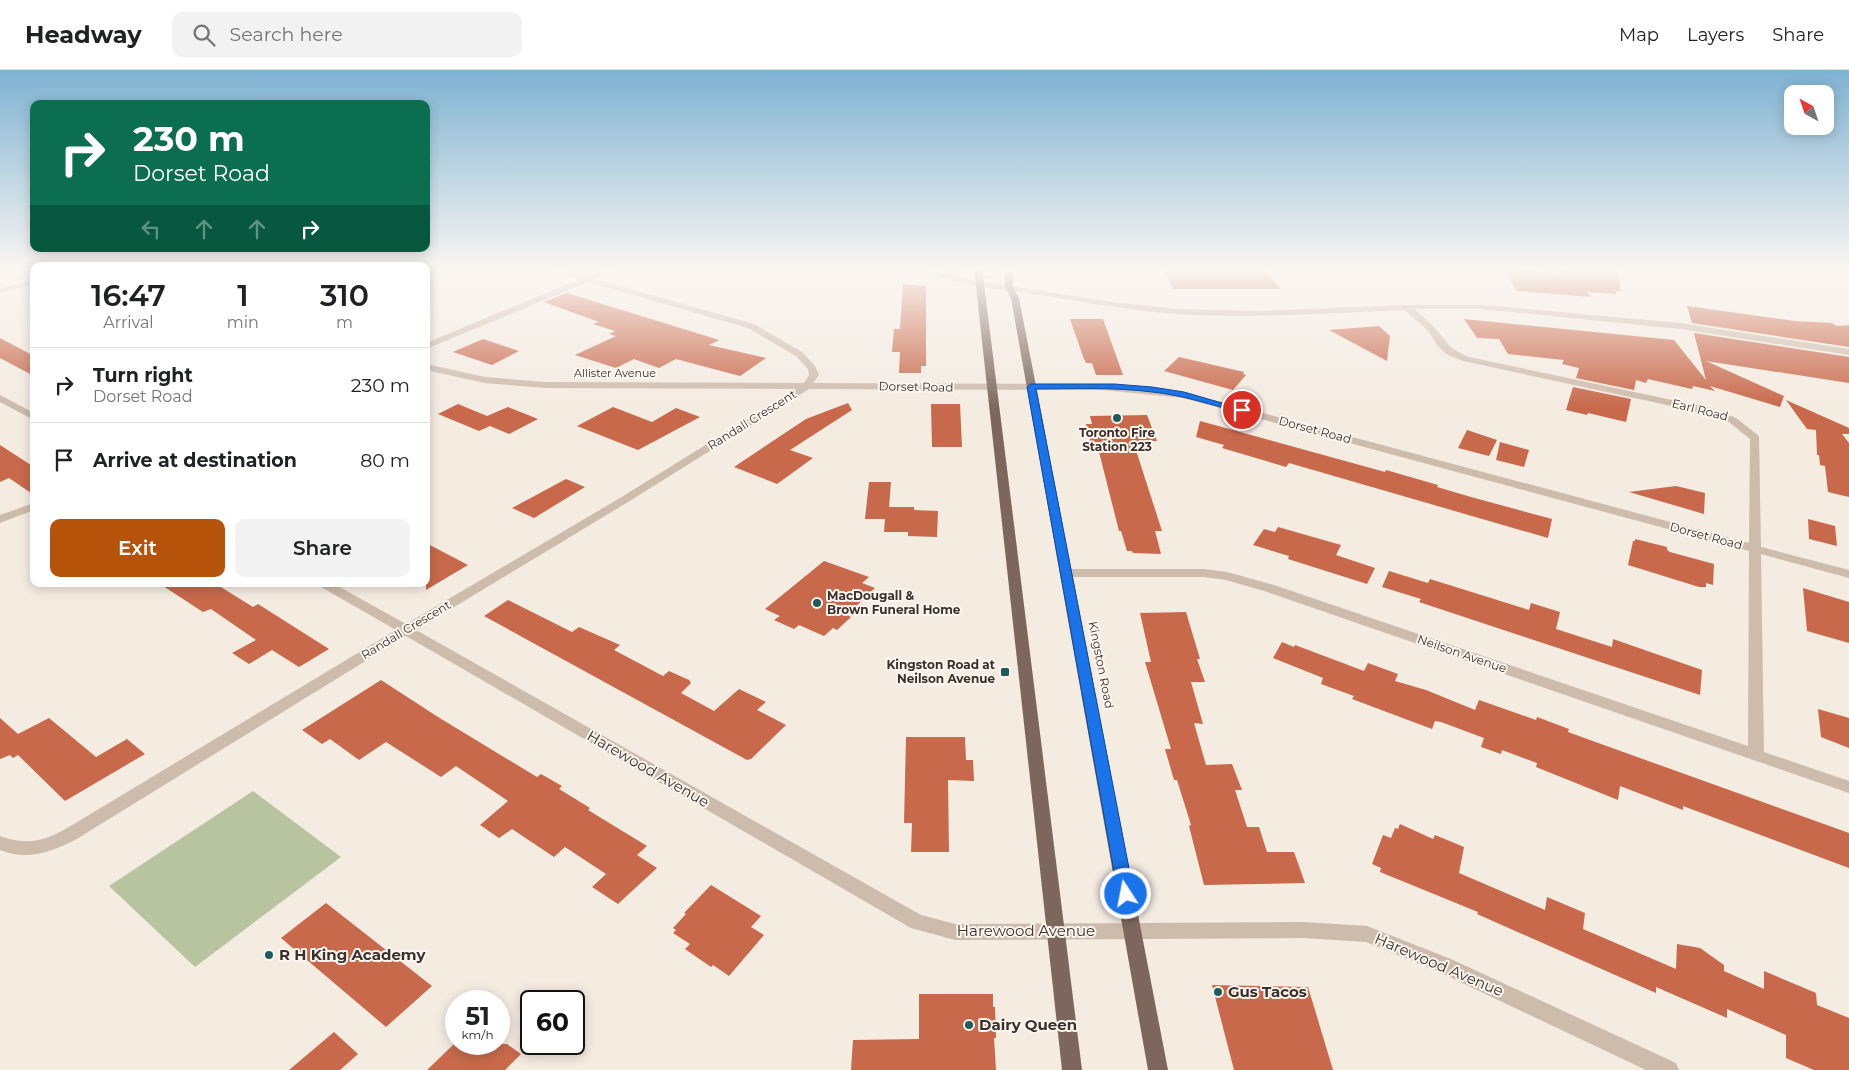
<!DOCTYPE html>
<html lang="en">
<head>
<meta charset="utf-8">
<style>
	:root { --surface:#fff; --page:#f2f2f2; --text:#202124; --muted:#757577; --line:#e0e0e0; --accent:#b45309 }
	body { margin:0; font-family:Montserrat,sans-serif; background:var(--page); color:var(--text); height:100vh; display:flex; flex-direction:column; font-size:19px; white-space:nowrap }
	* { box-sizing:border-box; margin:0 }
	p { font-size:16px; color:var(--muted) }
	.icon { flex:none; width:28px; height:28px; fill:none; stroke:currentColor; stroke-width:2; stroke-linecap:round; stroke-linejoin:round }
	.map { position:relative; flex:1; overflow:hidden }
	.drawer { position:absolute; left:30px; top:192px; width:400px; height:325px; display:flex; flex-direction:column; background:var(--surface); border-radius:10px; box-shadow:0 2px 12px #0003 }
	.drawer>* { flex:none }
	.banner { position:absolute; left:30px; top:30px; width:400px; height:152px; border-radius:10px; box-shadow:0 2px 12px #0003; background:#0b6e4f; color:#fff; overflow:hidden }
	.needle { width:32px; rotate:320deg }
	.buttons { position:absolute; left:1784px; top:15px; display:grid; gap:10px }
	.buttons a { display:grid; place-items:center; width:50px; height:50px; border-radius:10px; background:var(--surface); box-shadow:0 2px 12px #0003; font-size:25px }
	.speed { position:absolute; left:445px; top:920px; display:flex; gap:10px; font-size:25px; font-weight:700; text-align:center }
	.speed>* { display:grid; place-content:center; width:65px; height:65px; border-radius:50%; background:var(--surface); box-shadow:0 2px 12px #0003; line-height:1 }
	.speed small { font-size:12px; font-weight:400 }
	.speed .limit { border:2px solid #111; border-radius:8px; background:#fff; color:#111 }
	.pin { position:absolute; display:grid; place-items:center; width:42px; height:42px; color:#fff; margin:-21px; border:2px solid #fff; border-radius:50%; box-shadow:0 1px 5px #0007 }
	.me { position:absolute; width:55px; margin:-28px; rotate:349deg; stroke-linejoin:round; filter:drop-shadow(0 0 4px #0008) }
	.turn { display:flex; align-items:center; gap:18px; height:105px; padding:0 20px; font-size:22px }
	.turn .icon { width:65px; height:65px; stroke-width:2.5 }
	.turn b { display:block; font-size:35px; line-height:42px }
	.lanes { display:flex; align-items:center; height:48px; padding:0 20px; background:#0003; justify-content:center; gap:25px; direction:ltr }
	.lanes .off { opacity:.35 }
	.eta { display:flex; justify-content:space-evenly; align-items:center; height:85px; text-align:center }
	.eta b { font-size:30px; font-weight:600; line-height:35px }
	.action { display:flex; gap:10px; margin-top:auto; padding:10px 20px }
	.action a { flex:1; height:58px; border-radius:10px; background:var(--accent); color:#fff; font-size:20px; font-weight:600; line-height:58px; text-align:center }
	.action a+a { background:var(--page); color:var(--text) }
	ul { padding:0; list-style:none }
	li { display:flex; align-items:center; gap:15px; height:75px; padding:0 20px; border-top:1px solid var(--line) }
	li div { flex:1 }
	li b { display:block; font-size:19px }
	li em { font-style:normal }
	header { display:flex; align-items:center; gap:30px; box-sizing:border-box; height:70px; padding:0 25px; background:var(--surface); border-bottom:1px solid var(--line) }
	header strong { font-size:24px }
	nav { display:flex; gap:28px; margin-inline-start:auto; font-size:18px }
	.search { width:350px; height:45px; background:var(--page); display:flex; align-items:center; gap:12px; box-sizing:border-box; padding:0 18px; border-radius:10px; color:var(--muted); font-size:19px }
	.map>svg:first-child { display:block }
	.green { fill:#b8c4a0 }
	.building { fill:#c8694b }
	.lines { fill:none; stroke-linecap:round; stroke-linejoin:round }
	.minor { fill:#cdbbac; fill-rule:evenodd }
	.major { fill:#7d675c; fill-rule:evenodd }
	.route { fill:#1a73e8; stroke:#114b97 }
	.poi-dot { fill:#1f5a5e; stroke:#fbf5ee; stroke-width:2 }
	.labels { text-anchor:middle; stroke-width:4; stroke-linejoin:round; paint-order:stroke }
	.far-street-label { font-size:11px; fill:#3b302b; stroke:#fbf5ee }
	.street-label { font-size:12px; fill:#3b302b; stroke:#fbf5ee }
	.poi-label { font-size:12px; font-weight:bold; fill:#3b302b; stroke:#fbf5ee }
	.near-street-label { font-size:15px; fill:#3b302b; stroke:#fbf5ee }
	.near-poi-label { font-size:15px; font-weight:bold; fill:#3b302b; stroke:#fbf5ee; text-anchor:start }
</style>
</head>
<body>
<header>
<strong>Headway</strong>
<div class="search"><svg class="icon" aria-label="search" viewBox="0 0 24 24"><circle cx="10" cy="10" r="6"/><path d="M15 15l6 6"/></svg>Search here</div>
<nav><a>Map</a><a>Layers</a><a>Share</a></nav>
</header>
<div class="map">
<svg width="1849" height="1000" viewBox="0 0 1849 1000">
	<rect width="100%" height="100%" fill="#f4ebe1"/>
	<!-- green -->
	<path class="green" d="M 253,721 L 341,787 L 195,897 L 109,816 Z"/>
	<!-- building -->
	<g class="building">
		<path d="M 1163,198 L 1265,198 L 1280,219 L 1173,219 Z"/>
		<path d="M 1562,198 L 1617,198 L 1621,222 L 1615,221 L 1617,224 L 1587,222 L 1591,227 L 1517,221 L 1504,199 L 1562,203 Z"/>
		<path d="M 903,214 L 926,216 L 926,296 L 921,296 L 921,303 L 899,303 L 900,282 L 892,282 L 894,259 L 900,259 Z"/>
		<path d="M 567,223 L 719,270 L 709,275 L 766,288 L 740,306 L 676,289 L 659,298 L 634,289 L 616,298 L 575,285 L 616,266 L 609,264 L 615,261 L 593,254 L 599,252 L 544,232 Z"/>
		<path d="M 1687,236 L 1795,251 L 1832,253 L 1837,256 L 1849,255 L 1849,277 L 1692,253 Z"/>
		<path d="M 1070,249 L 1103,249 L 1123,305 L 1096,305 L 1092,293 L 1086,293 L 1084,289 Z"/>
		<path d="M 1464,249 L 1674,270 L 1706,310 L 1694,263 L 1849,287 L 1849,313 L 1706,291 L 1784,326 L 1780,337 L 1710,316 L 1715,321 L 1693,316 L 1692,319 L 1648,309 L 1646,313 L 1636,310 L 1634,320 L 1576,308 L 1579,298 L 1562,294 L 1564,290 L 1508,284 L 1499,269 L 1477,268 Z"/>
		<path d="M 1379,256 L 1390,266 L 1387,291 L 1329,260 Z"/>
		<path d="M 0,268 L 34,286 L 34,306 L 0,288 Z"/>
		<path d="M 483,269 L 519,281 L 492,295 L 453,282 Z"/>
		<path d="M 1179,287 L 1244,302 L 1243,304 L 1246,305 L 1233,320 L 1164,301 Z"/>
		<path d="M 1573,317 L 1631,329 L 1626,352 L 1588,343 L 1587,345 L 1566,340 Z"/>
		<path d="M 1786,330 L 1849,358 L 1849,364 L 1842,364 L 1849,373 L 1849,427 L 1828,422 L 1825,396 L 1820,395 L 1819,385 L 1817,385 L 1816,360 L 1807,359 Z"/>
		<path d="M 848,333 L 852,340 L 790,380 L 813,388 L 777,414 L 734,397 L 806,349 Z"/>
		<path d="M 458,334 L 487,346 L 508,337 L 538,349 L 509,364 L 490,356 L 479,361 L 438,344 Z"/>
		<path d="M 931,334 L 960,334 L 962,377 L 932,377 Z"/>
		<path d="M 613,337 L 652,352 L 676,338 L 700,347 L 638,380 L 577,356 Z"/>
		<path d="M 1147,345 L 1157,371 L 1133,371 L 1162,461 L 1155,461 L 1161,484 L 1133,483 L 1132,481 L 1127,481 L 1121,461 L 1119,461 L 1097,374 L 1091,374 L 1086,354 L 1092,354 L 1090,346 Z"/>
		<path d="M 1200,351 L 1385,402 L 1386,400 L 1438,415 L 1437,417 L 1471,427 L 1552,449 L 1548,468 L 1289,393 L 1286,397 L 1222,378 L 1224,375 L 1196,367 Z"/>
		<path d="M 1467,360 L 1497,370 L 1489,386 L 1458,378 Z"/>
		<path d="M 1500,372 L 1529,380 L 1524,397 L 1496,390 Z"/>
		<path d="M 0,375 L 34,397 L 34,425 L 9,408 L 0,412 Z"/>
		<path d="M 566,409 L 585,417 L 534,448 L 512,438 Z"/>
		<path d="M 869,412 L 891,412 L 889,437 L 914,437 L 914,440 L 938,441 L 937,467 L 908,466 L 908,462 L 884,462 L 885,449 L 865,449 Z"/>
		<path d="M 1676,416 L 1705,423 L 1704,444 L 1629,422 Z"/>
		<path d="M 1808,449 L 1835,456 L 1837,476 L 1809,469 Z"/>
		<path d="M 1278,457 L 1341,475 L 1336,485 L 1375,498 L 1367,514 L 1288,489 L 1289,486 L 1253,475 L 1264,459 L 1275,462 Z"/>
		<path d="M 1635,469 L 1667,477 L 1667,480 L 1670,482 L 1714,494 L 1713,515 L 1706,513 L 1706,517 L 1699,517 L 1628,495 L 1633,471 L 1635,471 Z"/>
		<path d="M 426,473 L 468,495 L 426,520 Z"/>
		<path d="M 824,491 L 869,507 L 862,513 L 875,518 L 847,545 L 851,547 L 837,560 L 833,558 L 824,566 L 799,555 L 794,559 L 774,550 L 780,546 L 765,539 Z"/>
		<path d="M 1389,501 L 1428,513 L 1430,509 L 1529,540 L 1531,533 L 1560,542 L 1556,559 L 1612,577 L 1613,569 L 1702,600 L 1700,625 L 1419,532 L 1421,529 L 1382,517 Z"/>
		<path d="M 160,514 L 216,514 L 253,537 L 258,534 L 329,579 L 299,597 L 272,580 L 249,594 L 232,583 L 256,570 L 211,539 L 203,542 Z"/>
		<path d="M 1803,518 L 1849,532 L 1849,573 L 1807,561 Z"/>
		<path d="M 508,530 L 572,562 L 579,557 L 620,575 L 614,580 L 663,606 L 669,601 L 689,610 L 691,613 L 681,623 L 714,641 L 739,619 L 766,632 L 757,640 L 786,655 L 751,689 L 747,690 L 484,546 Z"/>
		<path d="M 1186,542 L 1200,589 L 1197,589 L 1205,612 L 1191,612 L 1203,654 L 1194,653 L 1206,695 L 1232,694 L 1242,720 L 1235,720 L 1247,757 L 1259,757 L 1267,782 L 1294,782 L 1305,813 L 1204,815 L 1189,756 L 1191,755 L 1177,710 L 1174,710 L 1165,679 L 1171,679 L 1145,592 L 1151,592 L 1140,543 Z"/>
		<path d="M 1282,572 L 1294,577 L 1295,575 L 1364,601 L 1368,593 L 1398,604 L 1395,611 L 1426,620 L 1475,640 L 1479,630 L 1536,650 L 1537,647 L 1569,659 L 1568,662 L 1601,674 L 1849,763 L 1849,798 L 1683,736 L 1683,740 L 1620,716 L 1618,730 L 1536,697 L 1537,693 L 1502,680 L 1501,684 L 1481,677 L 1484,668 L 1441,652 L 1435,651 L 1432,659 L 1352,629 L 1354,626 L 1321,614 L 1323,608 L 1273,588 Z"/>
		<path d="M 381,610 L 438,647 L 537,707 L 541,704 L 562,716 L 559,719 L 590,738 L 588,740 L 647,776 L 637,785 L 657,798 L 618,834 L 592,817 L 606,804 L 565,777 L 554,787 L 512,759 L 499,768 L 480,755 L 508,731 L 456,696 L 441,707 L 386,672 L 359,690 L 330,669 L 322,674 L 302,660 Z"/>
		<path d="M 1818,639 L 1849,648 L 1849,678 L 1821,667 Z"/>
		<path d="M 0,648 L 18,664 L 49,648 L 96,687 L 127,669 L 145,684 L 65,731 L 18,685 L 13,688 L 10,685 L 0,689 Z"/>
		<path d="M 906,667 L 965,667 L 966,690 L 973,690 L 974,711 L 948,710 L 949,782 L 911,782 L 912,753 L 904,753 Z"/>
		<path d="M 1400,754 L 1433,769 L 1435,765 L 1464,777 L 1459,803 L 1545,840 L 1547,827 L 1585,843 L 1583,859 L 1676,899 L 1677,874 L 1700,878 L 1724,895 L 1724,901 L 1764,919 L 1764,901 L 1816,923 L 1817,935 L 1849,948 L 1849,1000 L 1814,1000 L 1786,988 L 1786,965 L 1727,939 L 1727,948 L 1656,917 L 1656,923 L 1477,844 L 1478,842 L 1380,802 L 1381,798 L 1372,794 L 1383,765 L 1391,768 L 1395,758 L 1398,759 Z"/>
		<path d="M 711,815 L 761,846 L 751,857 L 764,865 L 729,906 L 713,895 L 711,897 L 685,879 L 690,874 L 673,863 L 676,860 L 673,858 L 686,844 L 684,843 Z"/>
		<path d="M 326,833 L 432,916 L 386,957 L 281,868 Z"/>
		<path d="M 1212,915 L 1308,917 L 1333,1000 L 1234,1000 Z"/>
		<path d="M 919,924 L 993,924 L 993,937 L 995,937 L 996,968 L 994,968 L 996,1000 L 851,1000 L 853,970 L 919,969 Z"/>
		<path d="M 334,962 L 358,984 L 340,1000 L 289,1000 Z"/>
		<path d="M 454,974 L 507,974 L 521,984 L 505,1000 L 427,1000 Z"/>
	</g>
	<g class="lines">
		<!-- minor -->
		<g class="minor">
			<path d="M 545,198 L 557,198 L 587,207 L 608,198 L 619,198 L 595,209 L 754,254 L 802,282 L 815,296 L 819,305 L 813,313 L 1103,314 L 1184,322 L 1749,473 L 1750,369 L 1729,352 L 1704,343 L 1463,291 L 1446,284 L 1437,275 L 1429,262 L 1405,240 C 1329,243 1253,249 1177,244 C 1122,240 1067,229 1012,221 C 991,218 939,213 925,198 L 934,198 L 964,209 L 1113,232 L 1177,239 L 1258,241 L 1407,235 L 1482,235 L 1680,253 L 1849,279 L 1849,285 L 1680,259 L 1482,239 L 1415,239 C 1421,246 1430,252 1436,259 C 1448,274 1449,279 1469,287 L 1710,338 L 1736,348 L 1759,366 L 1761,477 L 1849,500 L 1849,508 L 1761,484 L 1764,682 L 1849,711 L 1849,723 L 1264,521 L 1226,510 L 1204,507 L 1066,507 L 1060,503 L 1066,499 L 1204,499 L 1227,502 L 1274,515 L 1748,676 L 1749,481 L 1183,328 L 1103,320 L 809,319 L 628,432 L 416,560 L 921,845 L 955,854 L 1303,852 L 1367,856 L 1451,889 L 1676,993 L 1679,1000 L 1646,1000 L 1437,901 L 1366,872 L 1303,868 L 955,870 L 911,858 L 406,566 L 75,770 C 51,782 27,791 0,780 L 0,766 C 31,777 47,770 74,754 L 396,560 L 321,517 L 319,514 L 334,514 L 406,554 L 620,428 L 796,319 L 546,318 L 485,313 L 426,300 L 426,294 L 485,307 L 546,312 L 804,313 L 809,305 L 808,299 L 796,286 L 748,258 L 588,212 L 426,279 L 426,273 L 580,209 Z"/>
			<path d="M 954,198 L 978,200 L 993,207 L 989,209 Z"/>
			<path d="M 34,210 L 34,214 L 0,223 L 0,219 Z"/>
			<path d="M 0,325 L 34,343 L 34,350 L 0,332 Z"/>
			<path d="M 34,433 L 34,440 L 0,453 L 0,445 Z"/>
		</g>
		<!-- major -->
		<g class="major">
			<path d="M 974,198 L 982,198 L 1082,1000 L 1062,1000 Z"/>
			<path d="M 1005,198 L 1013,198 L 1013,217 L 1019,228 L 1168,1000 L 1148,1000 L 1011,228 L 1005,217 Z"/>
		</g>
	</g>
	<!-- sky -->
	<linearGradient id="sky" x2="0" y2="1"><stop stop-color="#7eb2d2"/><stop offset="0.59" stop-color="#faf6f2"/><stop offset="1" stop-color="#faf6f2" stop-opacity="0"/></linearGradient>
	<rect width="1849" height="338" fill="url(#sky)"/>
	<!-- route -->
	<path class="route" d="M 1114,314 L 1152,317 L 1184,322 L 1246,340 L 1242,343 C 1212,335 1182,325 1152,322 C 1113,317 1075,319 1036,319 L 1134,824 L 1132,829 L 1126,831 L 1120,829 L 1118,824 L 1027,317 L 1031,314 Z"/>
	<!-- markers -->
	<g class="poi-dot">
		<circle cx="1117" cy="348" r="5"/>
		<circle cx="817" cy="533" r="5"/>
		<rect x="1000" y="597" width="10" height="10" rx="2.5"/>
		<circle cx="269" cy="885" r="5"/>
		<circle cx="1218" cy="922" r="5"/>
		<circle cx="969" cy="955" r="5"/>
	</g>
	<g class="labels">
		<!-- far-street labels -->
		<g class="far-street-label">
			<text x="615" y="307">Allister Avenue</text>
		</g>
		<!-- street labels -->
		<g class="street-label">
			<text transform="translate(916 317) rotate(1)" y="4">Dorset Road</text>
			<text transform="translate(1700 340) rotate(14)" y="4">Earl Road</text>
			<text transform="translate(752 350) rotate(-32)" y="4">Randall Crescent</text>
			<text transform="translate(1315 360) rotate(15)" y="4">Dorset Road</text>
			<text transform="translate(1706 466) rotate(15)" y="4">Dorset Road</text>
			<text transform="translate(406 560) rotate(-31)" y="4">Randall Crescent</text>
			<text transform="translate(1462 584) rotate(19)" y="4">Neilson Avenue</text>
			<text transform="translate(1101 595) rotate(79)" y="4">Kingston Road</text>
		</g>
		<!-- poi labels -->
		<g class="poi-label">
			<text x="1117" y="367">Toronto Fire<tspan x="1117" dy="14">Station 223</tspan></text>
			<text x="827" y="530" text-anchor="start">MacDougall &amp;<tspan x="827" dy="14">Brown Funeral Home</tspan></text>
			<text x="995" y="599" text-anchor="end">Kingston Road at<tspan x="995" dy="14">Neilson Avenue</tspan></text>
		</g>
		<!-- near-street labels -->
		<g class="near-street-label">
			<text transform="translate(648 699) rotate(30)" y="5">Harewood Avenue</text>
			<text x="1026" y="866">Harewood Avenue</text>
			<text transform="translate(1439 895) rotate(23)" y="5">Harewood Avenue</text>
		</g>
		<!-- near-poi labels -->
		<g class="near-poi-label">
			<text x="279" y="890">R H King Academy</text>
			<text x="1228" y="927">Gus Tacos</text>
			<text x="979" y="960">Dairy Queen</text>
		</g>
	</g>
</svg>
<div class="buttons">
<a><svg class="needle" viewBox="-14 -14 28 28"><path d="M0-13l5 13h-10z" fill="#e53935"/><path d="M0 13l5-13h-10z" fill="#757577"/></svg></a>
</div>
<div class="speed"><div>51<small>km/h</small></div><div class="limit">60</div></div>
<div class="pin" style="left:1242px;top:340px;background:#d93025"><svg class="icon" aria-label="arrive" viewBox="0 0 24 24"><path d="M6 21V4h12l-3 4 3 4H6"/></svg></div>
<svg class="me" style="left:1126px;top:824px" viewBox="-20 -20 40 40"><circle r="17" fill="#1a73e8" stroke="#fff" stroke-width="3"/><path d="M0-11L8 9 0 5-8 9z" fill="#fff"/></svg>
<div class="banner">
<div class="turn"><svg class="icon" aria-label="right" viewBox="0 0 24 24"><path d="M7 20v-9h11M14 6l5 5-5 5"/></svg><div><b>230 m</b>Dorset Road</div></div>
<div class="lanes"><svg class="icon off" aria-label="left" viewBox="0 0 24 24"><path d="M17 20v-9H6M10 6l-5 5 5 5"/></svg><svg class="icon off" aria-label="ahead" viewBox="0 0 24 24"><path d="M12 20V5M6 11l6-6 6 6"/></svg><svg class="icon off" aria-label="ahead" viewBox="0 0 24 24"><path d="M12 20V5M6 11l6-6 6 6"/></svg><svg class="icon" aria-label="right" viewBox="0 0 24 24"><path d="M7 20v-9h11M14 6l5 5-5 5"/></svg></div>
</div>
<section class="drawer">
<div class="eta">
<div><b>16:47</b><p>Arrival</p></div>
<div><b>1</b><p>min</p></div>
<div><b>310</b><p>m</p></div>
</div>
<ul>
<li><svg class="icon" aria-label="right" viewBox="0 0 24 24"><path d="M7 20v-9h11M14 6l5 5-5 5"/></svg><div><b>Turn right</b><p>Dorset Road</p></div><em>230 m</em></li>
<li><svg class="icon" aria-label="arrive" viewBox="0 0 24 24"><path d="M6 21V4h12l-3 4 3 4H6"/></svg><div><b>Arrive at destination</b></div><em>80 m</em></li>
</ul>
<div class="action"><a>Exit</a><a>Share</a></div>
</section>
</div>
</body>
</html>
